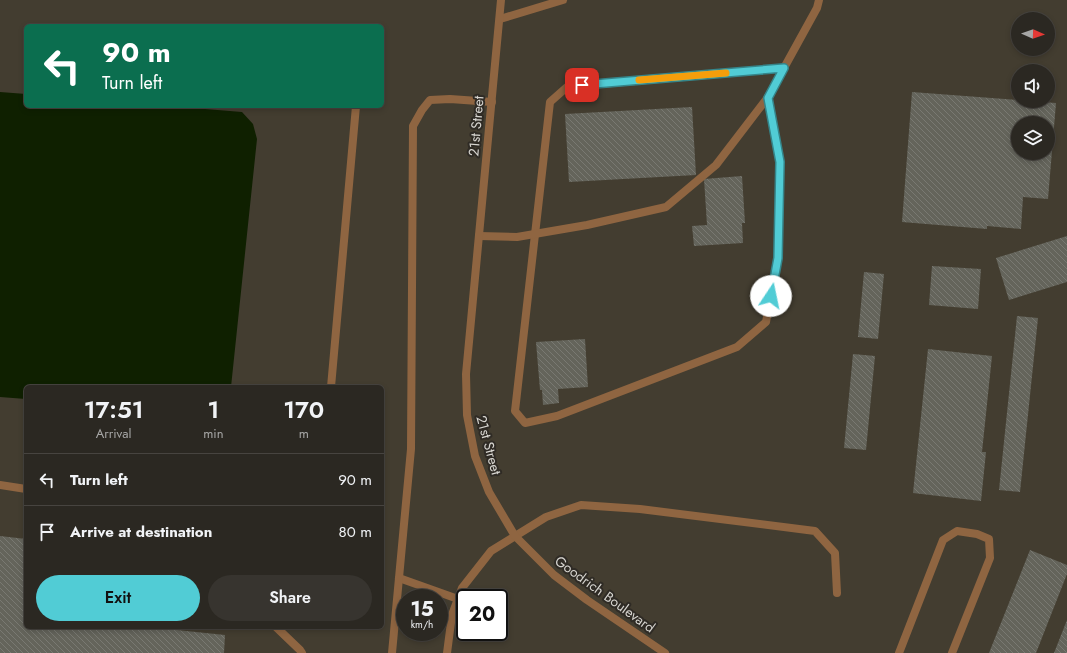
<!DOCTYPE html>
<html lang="en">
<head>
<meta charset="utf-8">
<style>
	:root { --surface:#2b2822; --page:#37342f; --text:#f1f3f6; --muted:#a6a6a5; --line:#474440; --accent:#51ccd5 }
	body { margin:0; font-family:Jost,sans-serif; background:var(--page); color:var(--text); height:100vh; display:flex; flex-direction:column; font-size:15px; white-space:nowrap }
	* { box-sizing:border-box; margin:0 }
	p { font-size:13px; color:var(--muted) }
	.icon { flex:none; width:22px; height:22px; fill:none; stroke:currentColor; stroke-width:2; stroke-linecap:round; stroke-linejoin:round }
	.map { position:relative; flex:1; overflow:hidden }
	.side { position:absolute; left:24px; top:385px; width:360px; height:244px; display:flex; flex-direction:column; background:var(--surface); border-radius:6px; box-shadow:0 2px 6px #0003,0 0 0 1px var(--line) }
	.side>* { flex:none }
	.banner { position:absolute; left:24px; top:24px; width:360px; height:84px; border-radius:6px; box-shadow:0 2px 6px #0003,0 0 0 1px var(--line); background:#0b6e4f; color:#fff; overflow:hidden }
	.needle { width:26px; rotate:92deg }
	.fabs { position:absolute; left:1011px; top:12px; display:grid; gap:8px }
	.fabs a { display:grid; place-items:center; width:44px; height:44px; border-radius:50%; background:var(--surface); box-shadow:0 2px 6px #0003,0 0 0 1px var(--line); font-size:20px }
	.speed { position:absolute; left:396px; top:589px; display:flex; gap:8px; font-size:20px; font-weight:700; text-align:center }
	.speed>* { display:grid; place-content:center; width:52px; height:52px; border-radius:50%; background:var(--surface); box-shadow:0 2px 6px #0003,0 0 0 1px var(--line); line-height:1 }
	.speed small { font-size:10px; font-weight:400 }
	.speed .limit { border:2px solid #111; border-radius:6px; background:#fff; color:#111 }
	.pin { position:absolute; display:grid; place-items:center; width:34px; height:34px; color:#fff; margin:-17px; border-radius:8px; box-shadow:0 2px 6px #0006 }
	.me { position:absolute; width:44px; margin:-22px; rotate:11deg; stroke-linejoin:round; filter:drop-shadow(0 0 3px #0008) }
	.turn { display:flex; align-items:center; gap:14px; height:84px; padding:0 12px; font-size:18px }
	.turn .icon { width:52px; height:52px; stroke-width:2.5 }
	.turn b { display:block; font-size:28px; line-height:34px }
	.eta { display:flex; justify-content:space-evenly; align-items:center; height:68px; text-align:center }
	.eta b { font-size:24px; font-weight:600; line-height:28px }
	.button { display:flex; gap:8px; margin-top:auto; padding:8px 12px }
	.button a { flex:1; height:46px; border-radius:24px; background:var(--accent); color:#111; font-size:16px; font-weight:600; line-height:46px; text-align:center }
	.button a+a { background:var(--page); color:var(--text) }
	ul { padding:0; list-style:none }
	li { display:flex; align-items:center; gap:12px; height:52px; padding:0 12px; border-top:1px solid var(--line) }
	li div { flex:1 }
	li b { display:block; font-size:15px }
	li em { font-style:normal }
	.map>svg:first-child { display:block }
	.built { fill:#433d30; fill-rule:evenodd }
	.water { fill:#0f2000 }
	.building { fill:url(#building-back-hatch); fill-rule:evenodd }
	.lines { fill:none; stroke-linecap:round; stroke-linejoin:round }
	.service { stroke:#8f6541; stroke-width:8 }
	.tertiary { stroke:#8f6541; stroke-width:8 }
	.route-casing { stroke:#35858a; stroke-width:10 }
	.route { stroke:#51ccd5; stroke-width:7 }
	.slow { stroke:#f59e0b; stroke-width:7 }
	.labels { text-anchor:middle; stroke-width:4; stroke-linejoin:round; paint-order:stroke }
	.street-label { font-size:14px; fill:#d7d5d0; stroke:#2f2b25 }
</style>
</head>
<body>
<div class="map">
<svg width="1067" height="653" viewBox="0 0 1067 653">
	<defs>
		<pattern id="building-back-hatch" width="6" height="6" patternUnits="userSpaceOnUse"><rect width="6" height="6" fill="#64645b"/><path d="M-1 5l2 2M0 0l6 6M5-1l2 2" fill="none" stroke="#797972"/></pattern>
	</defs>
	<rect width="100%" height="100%" fill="#39352e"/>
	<!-- built -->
	<path class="built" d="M 0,0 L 1067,0 L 1067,653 L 0,653 ZM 1018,19 L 1048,19 L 1048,49 L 1018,49 ZM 26,26 L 382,26 L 382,106 L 26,106 ZM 1018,71 L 1048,71 L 1048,101 L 1018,101 ZM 1018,123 L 1048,123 L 1048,153 L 1018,153 ZM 26,387 L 382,387 L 382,627 L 26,627 ZM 405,598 L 439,598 L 439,632 L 405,632 ZM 465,598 L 499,598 L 499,632 L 465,632 Z"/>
	<!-- water -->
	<path class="water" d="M 0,92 L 26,94 L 26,106 L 168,106 L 242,112 L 253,124 L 257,139 L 231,387 L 26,387 L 26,399 L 0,397 Z"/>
	<!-- building -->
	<g class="building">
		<path d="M 912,92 L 1056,103 L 1048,199 L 1023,197 L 1021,229 L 987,226 L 987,229 L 902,222 ZM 1018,123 L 1048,123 L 1048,153 L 1018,153 Z"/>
		<path d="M 692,107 L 696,175 L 569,182 L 565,114 Z"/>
		<path d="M 742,176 L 745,223 L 742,223 L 743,243 L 694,246 L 692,226 L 707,225 L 704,179 Z"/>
		<path d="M 1067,236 L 1067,282 L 1009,300 L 996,258 Z"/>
		<path d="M 932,266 L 981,269 L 978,309 L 929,305 Z"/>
		<path d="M 864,272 L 884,274 L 878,339 L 858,337 Z"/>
		<path d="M 1017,316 L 1038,318 L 1020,492 L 999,490 Z"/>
		<path d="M 585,339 L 588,387 L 558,389 L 559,403 L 543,405 L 542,390 L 540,390 L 536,342 Z"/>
		<path d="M 928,349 L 992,356 L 982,452 L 986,452 L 981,501 L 913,493 Z"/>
		<path d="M 853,354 L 875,356 L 866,450 L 844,448 Z"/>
		<path d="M 0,536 L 26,539 L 26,627 L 148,627 L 225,635 L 224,653 L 0,653 Z"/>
		<path d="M 1030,550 L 1067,565 L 1067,574 L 1036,653 L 989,653 Z"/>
		<path d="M 1067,620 L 1067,653 L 1054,653 Z"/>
	</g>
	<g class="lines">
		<!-- service -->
		<g class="service">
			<path d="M 500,19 L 563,0"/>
			<path d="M 768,97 L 780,162 L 778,258 L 766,322 L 737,347 L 557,416 L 525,423 L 515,411 L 550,102 L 567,87 L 784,68"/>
			<path d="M 479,236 L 517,237 L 587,225 L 666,207 L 716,165 L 768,97 L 817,8 L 819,0"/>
			<path d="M 331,387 L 356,106"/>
			<path d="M 0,485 L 26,489"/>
			<path d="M 399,578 L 458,599"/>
			<path d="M 276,627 L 300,650 L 302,653"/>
			<path d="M 392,653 L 411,449 L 413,126 L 422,110 L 430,100 L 450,99 L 492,102"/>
			<path d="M 447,653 L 452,615 L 462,588 L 491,551 L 546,517 L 581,505 L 640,509 L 815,531 L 835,553 L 837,593"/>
			<path d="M 899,653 L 943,540 L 957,531 L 977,534 L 989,539 L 990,558 L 952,653"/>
		</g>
		<!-- tertiary -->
		<path class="tertiary" d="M 501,0 L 466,374 L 467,415 L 475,456 L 489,492 L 515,536 L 554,575 L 587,600 L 665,653"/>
	</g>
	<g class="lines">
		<!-- route casing -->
		<g class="route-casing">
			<path id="route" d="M 582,85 L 784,68 L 768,98 L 780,162 L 778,258 L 771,296"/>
		</g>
		<!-- route -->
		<use href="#route" class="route"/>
		<!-- slow -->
		<path class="slow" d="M 639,80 L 726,73"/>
	</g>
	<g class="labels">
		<!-- street labels -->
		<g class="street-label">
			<text transform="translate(476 126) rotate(-85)" y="5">21st Street</text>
			<text transform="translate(489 445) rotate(75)" y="5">21st Street</text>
			<text transform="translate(605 594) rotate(36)" y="5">Goodrich Boulevard</text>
		</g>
	</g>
</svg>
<div class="fabs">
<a><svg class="needle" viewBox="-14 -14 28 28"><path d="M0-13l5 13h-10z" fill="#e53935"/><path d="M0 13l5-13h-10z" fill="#a6a6a5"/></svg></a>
<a><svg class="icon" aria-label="sound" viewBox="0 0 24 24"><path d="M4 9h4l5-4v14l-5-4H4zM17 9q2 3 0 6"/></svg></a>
<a><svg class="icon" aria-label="layers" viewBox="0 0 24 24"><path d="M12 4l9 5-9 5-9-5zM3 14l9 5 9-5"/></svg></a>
</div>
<div class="speed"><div>15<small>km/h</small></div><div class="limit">20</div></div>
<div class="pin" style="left:582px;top:85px;background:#d93025"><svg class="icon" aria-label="arrive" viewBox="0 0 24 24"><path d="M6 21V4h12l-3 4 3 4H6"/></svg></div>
<svg class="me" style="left:771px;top:296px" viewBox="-20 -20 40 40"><circle r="19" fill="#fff"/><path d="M0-13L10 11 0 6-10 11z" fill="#51ccd5"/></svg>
<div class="banner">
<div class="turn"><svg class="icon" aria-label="left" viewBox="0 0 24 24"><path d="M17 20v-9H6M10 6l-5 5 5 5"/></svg><div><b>90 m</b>Turn left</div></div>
</div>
<section class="side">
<div class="eta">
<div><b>17:51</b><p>Arrival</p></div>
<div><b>1</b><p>min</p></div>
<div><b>170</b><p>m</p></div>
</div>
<ul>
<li><svg class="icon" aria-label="left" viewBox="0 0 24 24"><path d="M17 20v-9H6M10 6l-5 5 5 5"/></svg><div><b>Turn left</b></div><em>90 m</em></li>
<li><svg class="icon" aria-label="arrive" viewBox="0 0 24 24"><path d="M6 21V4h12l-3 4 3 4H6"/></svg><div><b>Arrive at destination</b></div><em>80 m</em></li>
</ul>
<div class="button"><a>Exit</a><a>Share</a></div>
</section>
</div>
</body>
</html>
